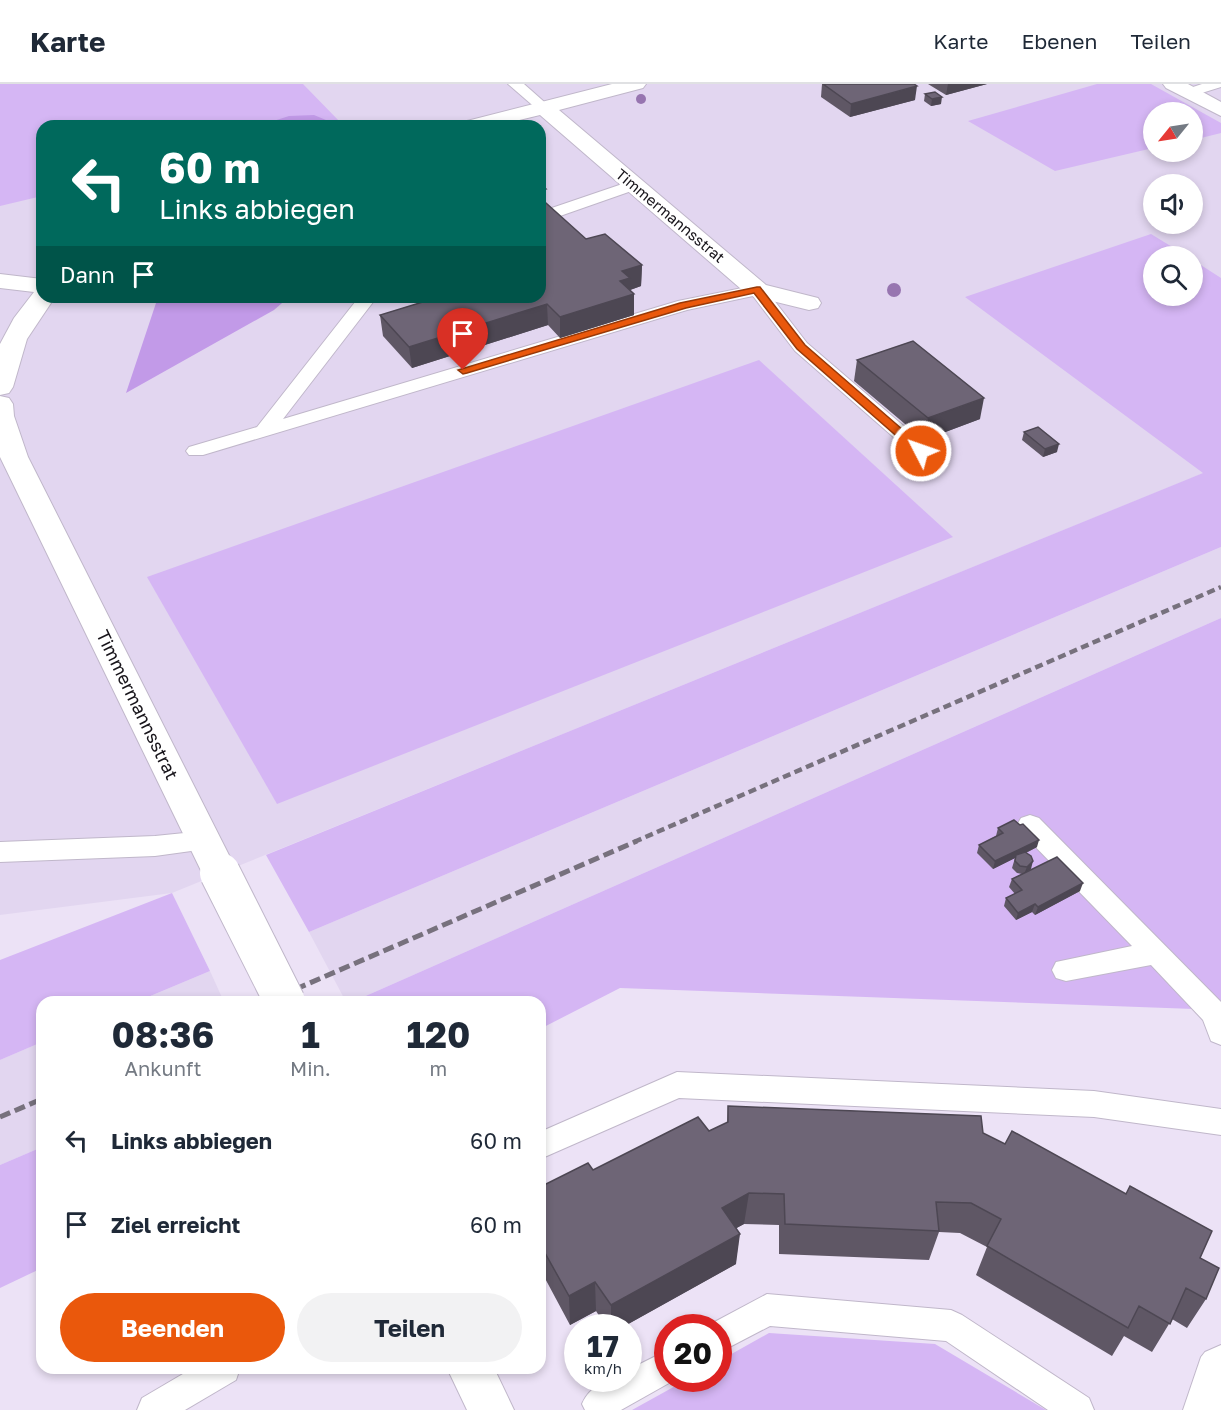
<!DOCTYPE html>
<html lang="de">
<head>
<meta charset="utf-8">
<style>
	:root { --surface:#fff; --page:#f2f2f3; --text:#1f2937; --muted:#747a83; --line:#e0e1e3; --accent:#ea580c }
	body { margin:0; font-family:"Golos Text",sans-serif; background:var(--page); color:var(--text); height:100vh; display:flex; flex-direction:column; font-size:22px; white-space:nowrap }
	* { box-sizing:border-box; margin:0 }
	p { font-size:20px; color:var(--muted) }
	.icon { flex:none; width:33px; height:33px; fill:none; stroke:currentColor; stroke-width:2; stroke-linecap:round; stroke-linejoin:round }
	.map { position:relative; flex:1; overflow:hidden }
	.side { position:absolute; left:36px; top:912px; width:510px; height:378px; display:flex; flex-direction:column; background:var(--surface); border-radius:18px; box-shadow:0 3px 9px #0003 }
	.side>* { flex:none }
	.top-card { position:absolute; left:36px; top:36px; width:510px; height:183px; border-radius:18px; box-shadow:0 3px 9px #0003; background:#00695c; color:#fff; overflow:hidden }
	.needle { width:39px; rotate:240deg }
	.fabs { position:absolute; left:1143px; top:18px; display:grid; gap:12px }
	.fabs a { display:grid; place-items:center; width:60px; height:60px; border-radius:50%; background:var(--surface); box-shadow:0 3px 9px #0003; font-size:30px }
	.speed { position:absolute; left:564px; top:1230px; display:flex; gap:12px; font-size:30px; font-weight:700; text-align:center }
	.speed>* { display:grid; place-content:center; width:78px; height:78px; border-radius:50%; background:var(--surface); box-shadow:0 3px 9px #0003; line-height:1 }
	.speed small { font-size:15px; font-weight:400 }
	.speed .limit { border:9px solid #d22; background:#fff; color:#111 }
	.pin { position:absolute; display:grid; place-items:center; width:51px; height:51px; color:#fff; margin:-62px -26px; border-radius:50% 50% 50% 0; rotate:-45deg; box-shadow:0 0 6px #0007 }
	.pin .icon { rotate:45deg }
	.me { position:absolute; width:66px; margin:-33px; rotate:311deg; stroke-linejoin:round; filter:drop-shadow(0 0 4px #0008) }
	.turn { display:flex; align-items:center; gap:21px; height:126px; padding:0 24px; font-size:27px }
	.turn .icon { width:78px; height:78px; stroke-width:2.5 }
	.turn b { display:block; font-size:42px; line-height:51px }
	.then { display:flex; align-items:center; height:57px; padding:0 24px; background:#0003; gap:12px; font-size:22px }
	.eta { display:flex; justify-content:space-evenly; align-items:center; height:102px; text-align:center }
	.eta b { font-size:36px; font-weight:700; line-height:42px }
	.button { display:flex; gap:12px; margin-top:auto; padding:12px 24px }
	.button a { flex:1; height:69px; border-radius:36px; background:var(--accent); color:#fff; font-size:24px; font-weight:700; line-height:69px; text-align:center }
	.button a+a { background:var(--page); color:var(--text) }
	ul { padding:0; list-style:none }
	li { display:flex; align-items:center; gap:18px; height:84px; padding:0 24px }
	li div { flex:1 }
	li b { display:block; font-size:22px }
	li em { font-style:normal }
	header { display:flex; align-items:center; gap:36px; box-sizing:border-box; height:84px; padding:0 30px; background:var(--surface); border-bottom:2px solid var(--line) }
	header strong { font-size:28px }
	nav { display:flex; gap:33px; margin-inline-start:auto; font-size:21px }
	.map>svg:first-child { display:block }
	.built { fill:#e2d6f0; fill-rule:evenodd }
	.green { fill:#d5b6f4 }
	.water { fill:#c29ae8 }
	.lines { fill:none; stroke-linecap:round; stroke-linejoin:round }
	.lane-casing { stroke:#c0b7ca; stroke-width:2 }
	.street-casing { stroke:#c0b7ca; stroke-width:2 }
	.lane { fill:#fff; fill-rule:evenodd }
	.street { fill:#fff; fill-rule:evenodd }
	.rail-far1 { stroke:#77717d; stroke-width:4.5; stroke-dasharray:8 4.5; stroke-linecap:butt }
	.rail { stroke:#77717d; stroke-width:5; stroke-dasharray:11 5; stroke-linecap:butt }
	.street-bridge-casing { stroke:#c0b7ca; stroke-width:42; stroke-linecap:butt }
	.street-bridge { stroke:#fff; stroke-width:40 }
	.tree { fill:#9775b0 }
	.wall { fill:#5f5765 }
	.shaded-wall { fill:#4d4753 }
	.building { fill:#6e6576; stroke:#4d4753; stroke-width:1.5 }
	.route { fill:#ea580c; stroke:#983908; stroke-width:1.5 }
	.labels { text-anchor:middle; stroke-width:6; stroke-linejoin:round; paint-order:stroke }
	.far-street-label { font-size:15px; fill:#18151b; stroke:#fff }
	.street-label { font-size:18px; fill:#18151b; stroke:#fff }
</style>
</head>
<body>
<header>
<strong>Karte</strong>
<nav><a>Karte</a><a>Ebenen</a><a>Teilen</a></nav>
</header>
<div class="map">
<svg width="1221" height="1326" viewBox="0 0 1221 1326">
	<rect width="100%" height="100%" fill="#ece2f6"/>
	<!-- built -->
	<g class="built">
		<path d="M 0,0 L 1221,0 L 1221,382 L 172,809 L 0,831 ZM 1154,28 L 1192,28 L 1192,68 L 1154,68 ZM 42,42 L 540,42 L 540,213 L 42,213 ZM 1154,100 L 1192,100 L 1192,140 L 1154,140 ZM 1154,172 L 1192,172 L 1192,212 L 1154,212 Z"/>
		<path d="M 1221,463 L 1221,534 L 352,918 L 346,918 L 309,848 Z"/>
		<path d="M 210,887 L 224,918 L 136,918 Z"/>
		<path d="M 42,958 L 42,1063 L 0,1081 L 0,976 Z"/>
	</g>
	<!-- green -->
	<g class="green">
		<path d="M 0,0 L 303,0 L 342,40 L 333,42 L 42,42 L 42,112 L 0,122 Z"/>
		<path d="M 1097,0 L 1151,0 L 1221,39 L 1221,49 L 1193,56 L 1192,28 L 1154,28 L 1153,64 L 1055,87 L 968,37 Z"/>
		<path d="M 1151,150 L 1187,172 L 1154,172 L 1154,212 L 1192,212 L 1193,176 L 1221,194 L 1221,463 L 309,848 L 266,771 L 1203,389 L 965,213 Z"/>
		<path d="M 759,276 L 953,453 L 277,720 L 147,493 Z"/>
		<path d="M 1221,534 L 1221,926 L 620,904 L 540,945 L 540,918 L 352,918 Z"/>
		<path d="M 172,809 L 210,887 L 136,918 L 42,918 L 42,958 L 0,976 L 0,876 Z"/>
		<path d="M 42,1063 L 42,1184 L 0,1204 L 0,1081 Z"/>
		<path d="M 769,1249 L 935,1260 L 1046,1326 L 632,1326 L 688,1295 L 718,1294 L 719,1277 Z"/>
	</g>
	<!-- water -->
	<g class="water">
		<path d="M 314,31 L 326,36 L 315,42 L 258,42 L 289,32 Z"/>
		<path d="M 163,213 L 289,213 L 274,226 L 126,309 L 156,219 Z"/>
	</g>
	<g class="lines">
		<!-- lane casing -->
		<g class="lane-casing">
			<g id="lane">
				<path d="M 508,0 L 524,0 L 550,23 L 548,26 L 538,26 Z"/>
				<path d="M 1202,0 L 1221,0 L 1221,3 L 1189,13 L 1182,9 L 1184,6 Z"/>
				<path d="M 634,96 L 640,98 L 642,101 L 640,104 L 540,139 L 540,128 Z"/>
				<path d="M 757,201 L 763,202 L 807,259 L 928,363 L 931,367 L 928,371 L 914,371 L 795,267 L 753,212 L 687,226 L 203,371 L 189,371 L 186,367 L 189,363 L 257,343 L 359,213 L 377,213 L 283,335 L 678,217 Z"/>
				<path d="M 1030,731 L 1039,734 L 1221,918 L 1221,961 L 1211,957 L 1203,936 L 1151,881 L 1066,897 L 1056,894 L 1052,886 L 1056,878 L 1132,862 L 1021,748 L 1017,741 L 1021,734 Z"/>
				<path d="M 204,747 L 213,750 L 217,757 L 213,764 L 155,772 L 0,778 L 0,758 L 155,752 Z"/>
				<path d="M 677,988 L 1094,1007 L 1221,1025 L 1221,1051 L 1094,1033 L 679,1014 L 540,1075 L 540,1048 Z"/>
				<path d="M 767,1210 L 951,1226 L 962,1231 L 1089,1314 L 1094,1326 L 1048,1326 L 946,1257 L 770,1242 L 718,1269 L 718,1244 L 706,1244 L 707,1242 Z"/>
				<path d="M 668,1266 L 668,1294 L 678,1294 L 621,1326 L 585,1326 L 582,1320 C 590,1301 609,1294 628,1294 L 628,1286 Z"/>
				<path d="M 193,1284 L 240,1284 L 236,1296 L 185,1326 L 137,1326 L 142,1314 Z"/>
			</g>
		</g>
		<!-- street casing -->
		<g class="street-casing">
			<g id="street">
				<path d="M 612,0 L 646,0 L 643,4 L 559,26 L 766,201 L 818,214 L 821,219 L 818,224 L 809,226 L 748,211 L 540,31 L 495,42 L 460,42 L 463,38 Z"/>
				<path d="M 1163,0 L 1188,0 L 1221,18 L 1221,32 L 1166,4 Z"/>
				<path d="M 0,190 L 42,195 L 42,213 L 55,213 L 27,255 L 13,303 L 9,309 L 0,311 L 0,260 L 14,234 L 34,208 L 0,204 Z"/>
				<path d="M 0,312 L 9,314 L 13,320 L 14,332 L 28,373 L 238,789 L 233,799 L 220,803 L 207,799 L 0,373 Z"/>
				<path d="M 1221,1261 L 1221,1326 L 1183,1326 L 1201,1273 L 1205,1268 Z"/>
				<path d="M 447,1284 L 494,1284 L 514,1326 L 467,1326 Z"/>
			</g>
		</g>
		<!-- lane -->
		<use href="#lane" class="lane"/>
		<!-- street -->
		<use href="#street" class="street"/>
		<!-- rail-far1 -->
		<path class="rail-far1" d="M 634,758 L 1221,503"/>
		<!-- rail -->
		<g class="rail">
			<path d="M 266,918 L 637,757"/>
			<path d="M 0,1033 L 42,1015"/>
		</g>
		<!-- street-bridge casing -->
		<g class="street-bridge-casing">
			<path id="street-bridge" d="M 220,789 L 285,918"/>
		</g>
		<!-- street-bridge -->
		<use href="#street-bridge" class="street-bridge"/>
	</g>
	<!-- trees -->
	<g class="tree">
		<circle cx="641" cy="15" r="5"/>
		<circle cx="894" cy="206" r="7"/>
	</g>
	<!-- wall -->
	<g class="wall">
		<path d="M 822,0 L 915,16 L 850,33 L 821,13 Z"/>
		<path d="M 928,0 L 987,0 L 946,11 Z"/>
		<path d="M 925,10 L 941,20 L 931,22 L 924,17 Z"/>
		<path d="M 586,155 L 642,181 L 641,202 L 630,206 L 634,210 L 634,231 L 560,254 L 548,241 L 412,284 L 383,252 L 380,231 L 540,213 Z"/>
		<path d="M 857,276 L 980,335 L 924,356 L 854,297 Z"/>
		<path d="M 1024,348 L 1057,368 L 1043,373 L 1022,356 Z"/>
		<path d="M 998,744 L 1037,763 L 1026,769 L 1031,785 L 1028,787 L 1080,807 L 1035,831 L 1032,828 L 1016,836 L 1004,822 L 1006,814 L 1015,810 L 1009,803 L 1012,795 L 1022,790 L 1017,789 L 1012,784 L 1015,774 L 993,785 L 977,769 L 979,761 L 996,752 Z"/>
		<path d="M 728,1022 L 983,1049 L 1200,1174 L 1206,1215 L 1187,1244 L 1172,1235 L 1152,1268 L 1124,1252 L 1112,1272 L 976,1191 L 987,1163 L 960,1149 L 939,1148 L 929,1176 L 779,1170 L 779,1141 L 744,1140 L 736,1144 L 736,1180 L 621,1244 L 607,1244 L 596,1227 L 570,1241 L 540,1185 L 540,1103 L 593,1086 L 709,1047 L 727,1039 Z"/>
	</g>
	<!-- shaded-wall -->
	<g class="shaded-wall">
		<path d="M 948,0 L 987,0 L 946,11 Z"/>
		<path d="M 917,2 L 915,16 L 850,33 L 851,20 Z"/>
		<path d="M 942,13 L 941,20 L 931,22 L 932,15 Z"/>
		<path d="M 546,105 L 546,112 L 540,114 L 540,107 Z"/>
		<path d="M 642,181 L 641,202 L 630,206 L 634,210 L 634,231 L 560,254 L 560,233 L 620,197 L 622,187 Z"/>
		<path d="M 547,220 L 548,241 L 412,284 L 409,263 Z"/>
		<path d="M 984,314 L 980,335 L 924,356 L 928,334 Z"/>
		<path d="M 1059,360 L 1057,368 L 1043,373 L 1045,365 Z"/>
		<path d="M 1039,756 L 1037,763 L 1015,774 L 1016,771 L 1015,774 L 993,785 L 995,777 Z"/>
		<path d="M 1033,777 L 1031,785 L 1024,790 L 1027,783 Z"/>
		<path d="M 1083,799 L 1080,807 L 1035,831 L 1038,823 Z"/>
		<path d="M 1035,820 L 1032,828 L 1016,836 L 1018,829 Z"/>
		<path d="M 749,1109 L 744,1140 L 719,1154 L 722,1124 Z"/>
		<path d="M 740,1150 L 736,1180 L 621,1244 L 611,1244 L 611,1221 Z"/>
		<path d="M 595,1198 L 596,1227 L 570,1241 L 569,1212 Z"/>
	</g>
	<!-- building -->
	<g class="building">
		<path d="M 823,0 L 914,0 L 917,2 L 851,20 Z"/>
		<path d="M 935,8 L 942,13 L 932,15 L 925,10 Z"/>
		<path d="M 540,100 L 546,105 L 540,107 Z"/>
		<path d="M 546,119 L 586,155 L 605,150 L 642,181 L 622,187 L 630,194 L 620,197 L 634,210 L 560,233 L 547,220 L 409,263 L 380,231 L 439,213 L 540,213 L 540,121 Z"/>
		<path d="M 913,257 L 984,314 L 928,334 L 857,276 Z"/>
		<path d="M 1038,343 L 1059,360 L 1045,365 L 1024,348 Z"/>
		<path d="M 1014,736 L 1020,741 L 1023,740 L 1039,756 L 995,777 L 979,761 L 1003,749 L 998,744 Z"/>
		<path d="M 1025,768 L 1031,772 L 1033,777 L 1027,783 L 1020,782 L 1015,777 L 1016,771 Z"/>
		<path d="M 1057,773 L 1083,799 L 1038,823 L 1035,820 L 1018,829 L 1006,814 L 1022,806 L 1012,795 Z"/>
		<path d="M 728,1022 L 981,1032 L 983,1049 L 1005,1060 L 1012,1047 L 1126,1110 L 1130,1102 L 1212,1147 L 1200,1174 L 1219,1184 L 1206,1215 L 1186,1204 L 1170,1240 L 1139,1222 L 1128,1244 L 987,1162 L 1001,1135 L 971,1119 L 936,1118 L 939,1147 L 785,1140 L 784,1110 L 749,1109 L 722,1124 L 740,1150 L 611,1221 L 595,1198 L 569,1212 L 540,1160 L 540,1103 L 588,1079 L 593,1086 L 698,1033 L 709,1047 L 728,1038 Z"/>
	</g>
	<!-- route -->
	<path class="route" d="M 757,203 L 760,203 L 805,261 L 925,365 L 925,370 L 917,370 L 797,265 L 754,209 L 686,224 L 467,289 L 463,290 L 458,286 L 680,219 Z"/>
	<g class="labels">
		<!-- far-street labels -->
		<g class="far-street-label">
			<text transform="translate(670 132) rotate(40)" y="5">Timmermannsstrat</text>
		</g>
		<!-- street labels -->
		<g class="street-label">
			<text transform="translate(137 621) rotate(64)" y="6">Timmermannsstrat</text>
		</g>
	</g>
</svg>
<div class="fabs">
<a><svg class="needle" viewBox="-14 -14 28 28"><path d="M0-13l5 13h-10z" fill="#e53935"/><path d="M0 13l5-13h-10z" fill="#747a83"/></svg></a>
<a><svg class="icon" aria-label="sound" viewBox="0 0 24 24"><path d="M4 9h4l5-4v14l-5-4H4zM17 9q2 3 0 6"/></svg></a>
<a><svg class="icon" aria-label="search" viewBox="0 0 24 24"><circle cx="10" cy="10" r="6"/><path d="M15 15l6 6"/></svg></a>
</div>
<div class="speed"><div>17<small>km/h</small></div><div class="limit">20</div></div>
<div class="pin" style="left:463px;top:286px;background:#d93025"><svg class="icon" aria-label="arrive" viewBox="0 0 24 24"><path d="M6 21V4h12l-3 4 3 4H6"/></svg></div>
<svg class="me" style="left:921px;top:367px" viewBox="-20 -20 40 40"><circle r="17" fill="#ea580c" stroke="#fff" stroke-width="3"/><path d="M0-11L8 9 0 5-8 9z" fill="#fff"/></svg>
<div class="top-card">
<div class="turn"><svg class="icon" aria-label="left" viewBox="0 0 24 24"><path d="M17 20v-9H6M10 6l-5 5 5 5"/></svg><div><b>60 m</b>Links abbiegen</div></div>
<div class="then">Dann<svg class="icon" aria-label="arrive" viewBox="0 0 24 24"><path d="M6 21V4h12l-3 4 3 4H6"/></svg></div>
</div>
<section class="side">
<div class="eta">
<div><b>08:36</b><p>Ankunft</p></div>
<div><b>1</b><p>Min.</p></div>
<div><b>120</b><p>m</p></div>
</div>
<ul>
<li><svg class="icon" aria-label="left" viewBox="0 0 24 24"><path d="M17 20v-9H6M10 6l-5 5 5 5"/></svg><div><b>Links abbiegen</b></div><em>60 m</em></li>
<li><svg class="icon" aria-label="arrive" viewBox="0 0 24 24"><path d="M6 21V4h12l-3 4 3 4H6"/></svg><div><b>Ziel erreicht</b></div><em>60 m</em></li>
</ul>
<div class="button"><a>Beenden</a><a>Teilen</a></div>
</section>
</div>
</body>
</html>
